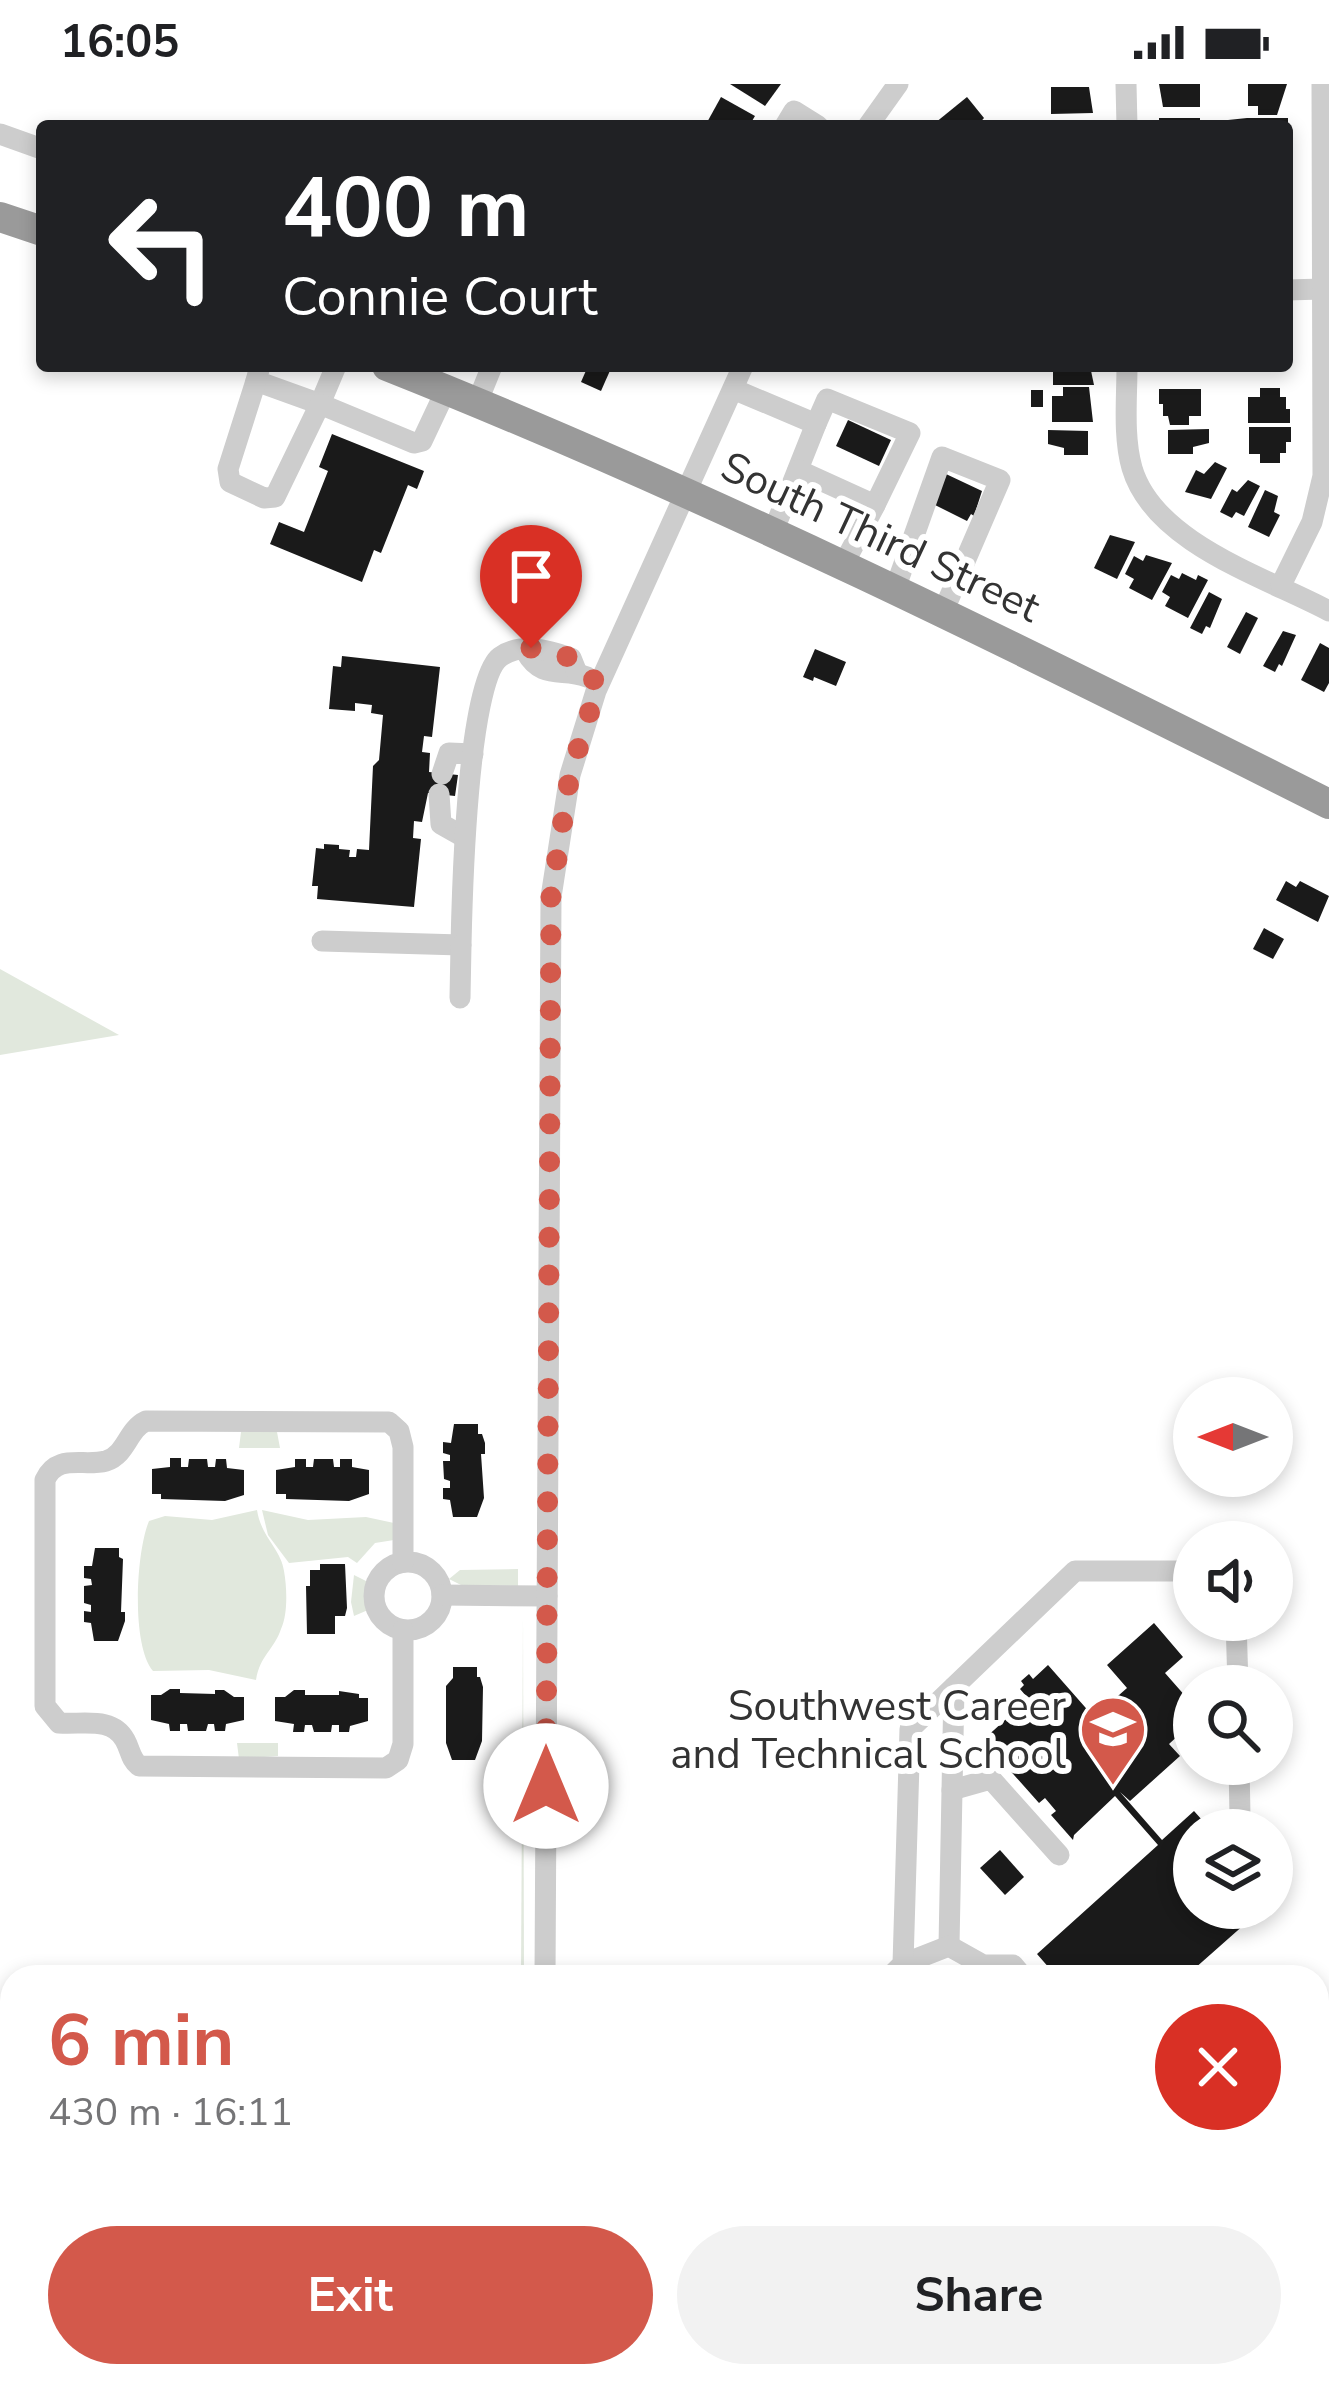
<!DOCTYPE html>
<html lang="en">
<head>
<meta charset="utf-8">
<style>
	:root { --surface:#fff; --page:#f2f2f2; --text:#202124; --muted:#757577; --accent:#d3594b }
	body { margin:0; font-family:"Nunito Sans",sans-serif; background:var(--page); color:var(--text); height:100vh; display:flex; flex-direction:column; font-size:45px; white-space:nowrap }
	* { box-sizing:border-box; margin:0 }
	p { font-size:39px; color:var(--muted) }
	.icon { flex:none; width:66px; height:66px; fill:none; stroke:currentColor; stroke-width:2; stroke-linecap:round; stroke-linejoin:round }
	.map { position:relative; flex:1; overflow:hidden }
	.sheet { position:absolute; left:0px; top:1881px; width:1329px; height:423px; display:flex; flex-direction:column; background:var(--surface); border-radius:36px 36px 0 0; box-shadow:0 6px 18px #0003 }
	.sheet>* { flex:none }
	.guide { position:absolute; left:36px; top:36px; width:1257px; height:252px; border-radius:12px; box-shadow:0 6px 18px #0003; background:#202124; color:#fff; overflow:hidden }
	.needle { width:78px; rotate:270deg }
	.fabs { position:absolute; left:1173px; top:1293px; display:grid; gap:24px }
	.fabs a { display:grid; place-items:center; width:120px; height:120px; border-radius:50%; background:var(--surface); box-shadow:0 6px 18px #0003; font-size:60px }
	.pin { position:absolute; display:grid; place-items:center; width:102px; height:102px; color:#fff; margin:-123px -51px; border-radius:50% 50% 50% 0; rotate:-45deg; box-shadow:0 0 12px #0007 }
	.pin .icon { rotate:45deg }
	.me { position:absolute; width:132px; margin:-66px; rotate:0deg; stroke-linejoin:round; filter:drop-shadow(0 0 9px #0008) }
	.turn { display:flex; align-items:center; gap:42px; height:252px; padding:0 48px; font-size:54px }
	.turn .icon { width:156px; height:156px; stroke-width:2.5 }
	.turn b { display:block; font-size:84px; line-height:102px }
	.round { display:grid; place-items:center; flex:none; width:126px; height:126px; border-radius:63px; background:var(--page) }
	.headline { display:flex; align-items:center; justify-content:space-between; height:204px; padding:0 48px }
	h1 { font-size:72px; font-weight:700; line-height:90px; color:var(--accent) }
	.primary-button { display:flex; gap:24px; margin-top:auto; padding:24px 48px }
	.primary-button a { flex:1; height:138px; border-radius:72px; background:var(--accent); color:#fff; font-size:48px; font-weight:700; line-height:138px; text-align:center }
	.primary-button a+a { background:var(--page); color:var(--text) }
	.status { display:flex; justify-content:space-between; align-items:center; height:84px; padding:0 60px; background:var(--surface); direction:ltr }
	.status svg { height:33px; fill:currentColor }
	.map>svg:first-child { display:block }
	.green { fill:#e1e8dd }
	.building { fill:#1a1a1a }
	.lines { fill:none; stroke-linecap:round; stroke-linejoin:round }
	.minor { stroke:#cdcdcd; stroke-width:21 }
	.major { stroke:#ababab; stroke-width:27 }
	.highway { stroke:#9a9a9a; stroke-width:30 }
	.route { stroke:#d3594b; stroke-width:21; stroke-dasharray:0 37.8 }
	.labels { text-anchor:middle; stroke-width:12; stroke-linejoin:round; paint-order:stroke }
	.street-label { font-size:42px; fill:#333; stroke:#fff }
	.poi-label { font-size:42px; fill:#333; stroke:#fff; text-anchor:end }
</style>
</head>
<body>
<div class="status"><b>16:05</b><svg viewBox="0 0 49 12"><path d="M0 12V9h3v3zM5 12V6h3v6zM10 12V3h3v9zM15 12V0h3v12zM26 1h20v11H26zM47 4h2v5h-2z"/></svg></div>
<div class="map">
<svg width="1329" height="2302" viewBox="0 0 1329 2302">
	<rect width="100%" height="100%" fill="#fff"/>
	<!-- green -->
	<g class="green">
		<path d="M 0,885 L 119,951 L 0,971 Z"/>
		<path d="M 241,1348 L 277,1348 L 280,1364 L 239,1364 Z"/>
		<path d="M 257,1426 C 261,1453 281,1465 284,1487 C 287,1504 288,1530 281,1545 C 274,1566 260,1571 256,1596 L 209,1586 L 153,1587 C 131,1561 136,1468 149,1437 L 165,1432 L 212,1436 Z"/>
		<path d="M 262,1426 L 308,1436 L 366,1433 L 394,1439 L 394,1456 L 375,1459 L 357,1479 L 348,1473 L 289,1479 L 268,1451 Z"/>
		<path d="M 518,1485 L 518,1502 L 461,1501 L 449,1495 L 460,1486 Z"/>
		<path d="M 354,1491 L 368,1498 L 368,1526 L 354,1532 L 351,1518 Z"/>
		<path d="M 523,1532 L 524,1893 L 521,1893 Z"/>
		<path d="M 237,1659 L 278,1659 L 278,1672 L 239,1675 Z"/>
	</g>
	<!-- building -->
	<g class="building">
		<path d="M 730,0 L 781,0 L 765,22 Z"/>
		<path d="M 1159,0 L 1200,0 L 1200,23 L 1163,23 Z"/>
		<path d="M 1248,0 L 1287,0 L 1277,31 L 1258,31 L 1258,22 L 1248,22 Z"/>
		<path d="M 1051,3 L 1089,3 L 1093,29 L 1051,30 Z"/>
		<path d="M 721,13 L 755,32 L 749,42 L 705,42 Z"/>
		<path d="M 967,13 L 984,34 L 977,42 L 937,42 L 935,39 Z"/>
		<rect x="1159" y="34" width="41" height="8"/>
		<path d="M 1247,34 L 1288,34 L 1288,42 L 1228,42 L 1228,36 Z"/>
		<path d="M 588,282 L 612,282 L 601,307 L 581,298 Z"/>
		<path d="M 1053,282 L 1090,282 L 1094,301 L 1053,301 Z"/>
		<path d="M 1063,303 L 1089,303 L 1093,338 L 1052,338 L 1052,312 L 1063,312 Z"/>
		<path d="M 1260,304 L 1280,304 L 1280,313 L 1286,313 L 1286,325 L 1290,325 L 1290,339 L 1248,339 L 1248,313 L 1260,313 Z"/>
		<path d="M 1159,305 L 1201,305 L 1201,332 L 1189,332 L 1189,341 L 1170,341 L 1168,332 L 1163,332 L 1163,320 L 1159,320 Z"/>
		<rect x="1031" y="306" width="12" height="17"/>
		<path d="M 848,336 L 891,356 L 879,382 L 836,362 Z"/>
		<path d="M 1249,343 L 1291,343 L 1291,358 L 1286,358 L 1286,369 L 1280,369 L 1280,379 L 1260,379 L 1260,370 L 1249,370 Z"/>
		<path d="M 1209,345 L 1209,359 L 1193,363 L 1193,370 L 1168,370 L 1168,346 Z"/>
		<path d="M 1048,346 L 1088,347 L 1088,371 L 1064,371 L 1064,364 L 1048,360 Z"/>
		<path d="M 332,350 L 424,387 L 417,405 L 408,401 L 381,469 L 374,466 L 362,498 L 270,460 L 279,438 L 304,448 L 328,387 L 319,383 Z"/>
		<path d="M 1215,378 L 1227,384 L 1211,415 L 1185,408 L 1196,386 L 1204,390 Z"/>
		<path d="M 946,390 L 982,407 L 974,432 L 971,430 L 967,437 L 933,420 Z"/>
		<path d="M 1248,396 L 1260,402 L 1244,432 L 1236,428 L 1232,434 L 1220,428 L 1232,405 L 1237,408 Z"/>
		<path d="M 1265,406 L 1278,412 L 1274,428 L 1280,431 L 1269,453 L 1248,443 Z"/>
		<path d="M 1110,451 L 1135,458 L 1117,495 L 1094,484 Z"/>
		<path d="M 1146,471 L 1172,479 L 1152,516 L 1129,504 L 1134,495 L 1125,490 L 1134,472 L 1143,477 Z"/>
		<path d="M 1182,489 L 1196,496 L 1198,491 L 1208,496 L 1188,534 L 1165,522 L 1170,513 L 1162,508 L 1171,491 L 1179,495 Z"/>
		<path d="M 1209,508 L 1222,515 L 1210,544 L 1206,542 L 1202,550 L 1190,544 Z"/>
		<path d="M 1246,528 L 1258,534 L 1240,570 L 1227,563 Z"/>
		<path d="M 1283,547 L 1296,551 L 1282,582 L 1279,580 L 1275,588 L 1263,582 Z"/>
		<path d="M 1320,559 L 1329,564 L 1329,599 L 1324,608 L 1301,596 Z"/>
		<path d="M 815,565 L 846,578 L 836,602 L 814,593 L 813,597 L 803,593 Z"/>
		<path d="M 342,572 L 440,583 L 432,653 L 424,652 L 422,668 L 430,669 L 429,688 L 458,691 L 455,712 L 428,709 L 422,738 L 414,737 L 413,754 L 421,755 L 414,823 L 317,815 L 318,802 L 312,802 L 316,764 L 324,765 L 324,760 L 339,761 L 339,765 L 350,766 L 349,773 L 356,773 L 357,765 L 369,766 L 373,682 L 379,676 L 383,631 L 371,629 L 372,621 L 355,619 L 355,627 L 329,625 L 333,582 L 341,583 Z"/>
		<path d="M 1286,797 L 1296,803 L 1300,797 L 1329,812 L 1318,838 L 1276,816 Z"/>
		<path d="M 1264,844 L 1284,855 L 1273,875 L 1253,865 Z"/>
		<path d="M 454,1340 L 478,1340 L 478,1350 L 482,1350 L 485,1359 L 485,1370 L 481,1370 L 484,1414 L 477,1433 L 453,1433 L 450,1416 L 443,1415 L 443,1404 L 450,1404 L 450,1397 L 444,1395 L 443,1377 L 450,1377 L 450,1371 L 443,1369 L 443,1358 L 451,1359 Z"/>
		<path d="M 170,1374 L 181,1374 L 181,1383 L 188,1383 L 189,1375 L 207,1375 L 208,1383 L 215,1383 L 216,1375 L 226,1375 L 227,1384 L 244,1386 L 244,1411 L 225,1417 L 161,1415 L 161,1410 L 152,1410 L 152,1385 L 170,1383 Z"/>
		<path d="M 295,1375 L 306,1375 L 306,1383 L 313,1383 L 314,1375 L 333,1375 L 334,1383 L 340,1383 L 340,1375 L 352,1375 L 352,1383 L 369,1386 L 369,1410 L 349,1417 L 286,1415 L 286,1410 L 276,1410 L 276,1386 L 295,1383 Z"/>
		<path d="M 95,1464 L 119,1464 L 119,1473 L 123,1475 L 121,1528 L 125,1528 L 125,1537 L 118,1557 L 94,1557 L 91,1539 L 84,1538 L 84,1527 L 91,1528 L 91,1521 L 84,1519 L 84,1502 L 92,1501 L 91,1495 L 84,1494 L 84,1482 L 92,1482 Z"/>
		<path d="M 320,1480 L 345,1480 L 347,1524 L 345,1532 L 335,1532 L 335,1550 L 307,1550 L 306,1502 L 310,1502 L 310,1486 L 320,1486 Z"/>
		<path d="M 1154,1539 L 1183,1573 L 1165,1589 L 1194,1622 L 1194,1637 L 1169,1660 L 1180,1672 L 1130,1717 L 1120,1708 L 1162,1756 L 1194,1727 L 1211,1746 L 1194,1746 L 1194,1824 L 1263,1824 L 1185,1893 L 1057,1893 L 1037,1870 L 1158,1761 L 1115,1712 L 1074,1751 L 1073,1756 L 1051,1731 L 1056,1727 L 1045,1714 L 1039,1719 L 983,1656 L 1016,1626 L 1021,1631 L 1033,1620 L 1020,1605 L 1024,1601 L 1021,1597 L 1029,1590 L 1033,1595 L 1048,1581 L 1092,1631 L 1108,1617 L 1110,1619 L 1127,1604 L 1107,1581 Z"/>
		<path d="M 453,1583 L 477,1583 L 477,1593 L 480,1593 L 483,1603 L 482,1657 L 475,1676 L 452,1676 L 446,1659 L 446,1602 L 453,1594 Z"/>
		<path d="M 170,1605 L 180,1605 L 180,1609 L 215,1610 L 215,1606 L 224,1606 L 234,1613 L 244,1613 L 244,1636 L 226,1640 L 225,1647 L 215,1647 L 214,1640 L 208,1640 L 206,1647 L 188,1647 L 187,1640 L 180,1640 L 180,1647 L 170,1647 L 169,1640 L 151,1636 L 151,1611 L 161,1611 Z"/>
		<path d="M 294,1606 L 305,1606 L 305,1611 L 339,1611 L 339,1607 L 359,1610 L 359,1614 L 368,1614 L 368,1637 L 350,1642 L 349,1648 L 339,1648 L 339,1641 L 332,1641 L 331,1648 L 314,1648 L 312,1641 L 305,1641 L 304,1648 L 293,1648 L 294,1640 L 275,1637 L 275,1613 L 285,1613 Z"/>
		<path d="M 1000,1766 L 1024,1793 L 1005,1811 L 980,1784 Z"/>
		<rect x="36" y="1884" width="26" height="9"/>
		<path d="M 503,2292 L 528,2292 L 532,2302 L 507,2302 Z"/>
		<path d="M 645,2292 L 677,2292 L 650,2302 Z"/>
	</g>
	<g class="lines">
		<!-- minor -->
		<g class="minor">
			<path d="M 1126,0 L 1127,42"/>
			<path d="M 785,42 L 794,27 L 818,42"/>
			<path d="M 868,42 L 898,0"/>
			<path d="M 0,50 L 42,65"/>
			<path d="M 1287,206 L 1322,205"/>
			<path d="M 260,282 L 256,297 L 320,320 L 336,282"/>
			<path d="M 1127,282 C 1127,315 1123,352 1132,384 C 1154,459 1265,493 1329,527"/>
			<path d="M 256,297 L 228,385 L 230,398 L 264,414 L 275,413 L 320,320 L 414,359 L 422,357 L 446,306"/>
			<path d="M 733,305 L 816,340 L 773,448"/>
			<path d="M 477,319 L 492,282"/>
			<path d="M 816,340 L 827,315 L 910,349 L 875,421"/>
			<path d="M 798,386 L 875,421 L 843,481"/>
			<path d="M 1281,501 L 1312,438 L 1323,392 L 1322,0"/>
			<path d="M 895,505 L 942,373 L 1000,396 L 943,528"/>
			<path d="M 526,568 C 542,597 563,583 587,593"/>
			<path d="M 442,690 L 449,669 L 473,670"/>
			<path d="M 439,710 L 441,740 L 464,753"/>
			<path d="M 322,857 L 461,861 C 462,815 467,597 500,573 C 521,558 549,566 571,574 L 577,589"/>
			<path d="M 460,914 L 461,861"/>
			<circle cx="408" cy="1512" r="34"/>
			<path d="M 442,1511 L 547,1512"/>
			<path d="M 1236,1536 L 1238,1602"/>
			<path d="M 403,1546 L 403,1660 L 398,1676 L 386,1684 L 139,1682 C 130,1674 131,1667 125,1656 C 112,1632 82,1641 59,1639 L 45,1622 L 45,1396 C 57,1369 83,1383 106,1377 C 127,1370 127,1346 146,1337 L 389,1338 L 399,1347 L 403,1363 L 403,1478"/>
			<path d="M 1239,1680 L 1240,1732"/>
			<path d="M 952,1706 L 991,1695 L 1059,1771"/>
			<path d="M 949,1862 L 954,1603"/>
			<path d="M 903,1880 L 949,1862 L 983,1881 L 1013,1881 L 1023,1893"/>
			<path d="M 545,1893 L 551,813 L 570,691 L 596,607 L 743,282"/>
			<path d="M 890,1893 L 903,1880 L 910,1645 L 1075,1487 L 1194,1487"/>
			<path d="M 583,2292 L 587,2302"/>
		</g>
		<!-- major -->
		<g class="major">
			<path d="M 0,2021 L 12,2023"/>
			<path d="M 1317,2071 L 1329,2071"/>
		</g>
		<!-- highway -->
		<g class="highway">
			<path d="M 0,133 L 42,147"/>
			<path d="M 387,282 C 709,410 1019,564 1329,720"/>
		</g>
	</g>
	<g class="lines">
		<!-- route -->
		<path class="route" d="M 531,564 L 542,563 L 571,574 L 578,589 L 599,598 L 570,691 L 551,813 L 546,1702"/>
	</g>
	<!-- icons -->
	<defs>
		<g id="school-pin" transform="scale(3.45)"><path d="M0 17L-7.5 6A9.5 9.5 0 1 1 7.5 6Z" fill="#d3594b" stroke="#fff"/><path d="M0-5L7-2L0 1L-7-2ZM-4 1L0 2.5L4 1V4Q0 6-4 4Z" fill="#fff"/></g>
	</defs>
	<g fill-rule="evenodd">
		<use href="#school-pin" x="1113" y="1645"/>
	</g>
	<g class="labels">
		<!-- street labels -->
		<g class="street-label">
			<text transform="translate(881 452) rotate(25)" y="15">South Third Street</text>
		</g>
		<!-- poi labels -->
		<g class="poi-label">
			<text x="1066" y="1636">Southwest Career<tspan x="1066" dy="48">and Technical School</tspan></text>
		</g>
	</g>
</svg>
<div class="fabs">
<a><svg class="needle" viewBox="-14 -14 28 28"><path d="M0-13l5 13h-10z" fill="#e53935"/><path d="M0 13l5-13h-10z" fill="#757577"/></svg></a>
<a><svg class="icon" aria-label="sound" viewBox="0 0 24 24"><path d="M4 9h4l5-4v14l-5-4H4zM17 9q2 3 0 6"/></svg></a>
<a><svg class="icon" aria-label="search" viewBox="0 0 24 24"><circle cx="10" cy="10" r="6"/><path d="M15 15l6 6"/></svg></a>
<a><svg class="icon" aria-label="layers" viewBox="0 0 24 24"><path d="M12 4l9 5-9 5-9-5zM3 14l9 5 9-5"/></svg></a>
</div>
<div class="pin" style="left:531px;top:564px;background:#d93025"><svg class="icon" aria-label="arrive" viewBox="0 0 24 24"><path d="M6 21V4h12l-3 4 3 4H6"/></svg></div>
<svg class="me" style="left:546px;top:1702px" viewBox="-20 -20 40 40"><circle r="19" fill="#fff"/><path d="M0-13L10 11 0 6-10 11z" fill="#d3594b"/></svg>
<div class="guide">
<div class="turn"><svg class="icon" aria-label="left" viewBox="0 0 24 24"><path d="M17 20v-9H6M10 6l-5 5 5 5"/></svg><div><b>400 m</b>Connie Court</div></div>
</div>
<section class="sheet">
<div class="headline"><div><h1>6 min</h1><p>430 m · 16:11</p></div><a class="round" style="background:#d93025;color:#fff"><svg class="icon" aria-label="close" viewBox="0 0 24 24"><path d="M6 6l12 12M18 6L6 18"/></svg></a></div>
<div class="primary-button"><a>Exit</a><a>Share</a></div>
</section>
</div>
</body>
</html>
